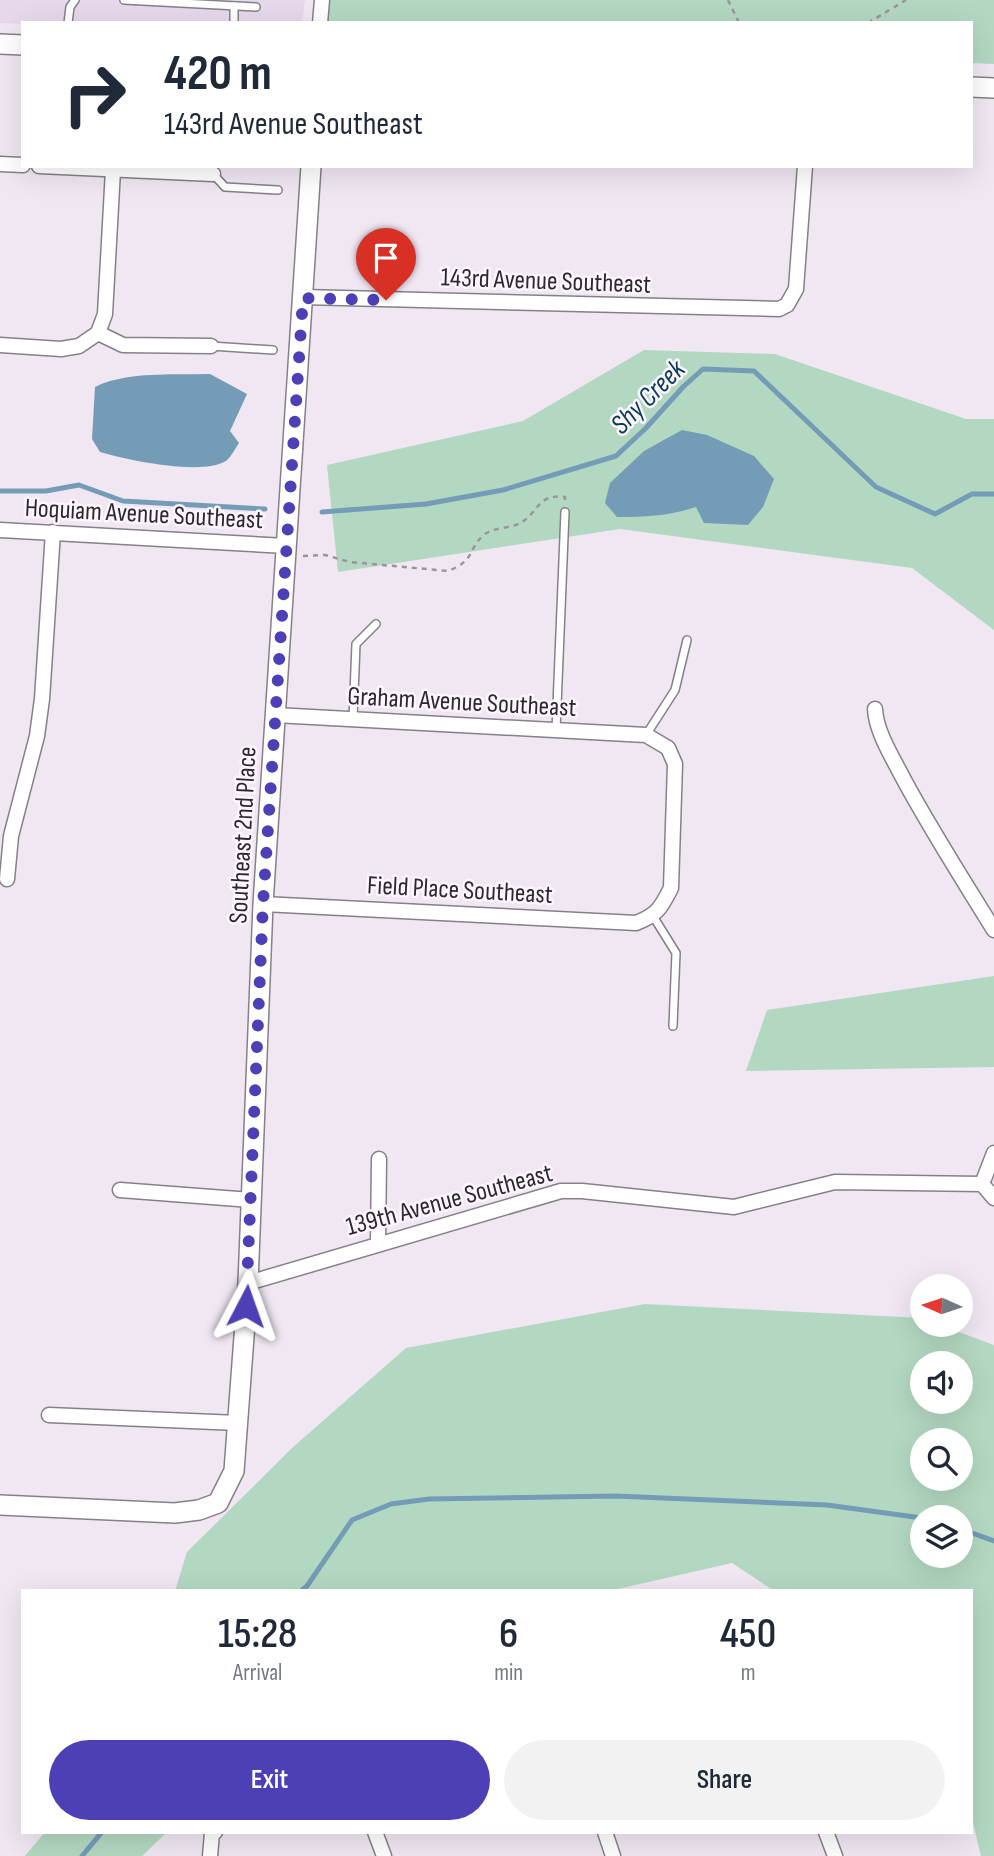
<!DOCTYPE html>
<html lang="en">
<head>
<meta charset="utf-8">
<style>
	:root { --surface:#fff; --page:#f2f2f3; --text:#1f2937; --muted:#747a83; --accent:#4d40b7 }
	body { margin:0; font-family:"Sofia Sans Condensed",sans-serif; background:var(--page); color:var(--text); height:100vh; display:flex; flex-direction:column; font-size:26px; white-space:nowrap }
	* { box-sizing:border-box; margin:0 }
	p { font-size:23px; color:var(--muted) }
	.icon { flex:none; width:38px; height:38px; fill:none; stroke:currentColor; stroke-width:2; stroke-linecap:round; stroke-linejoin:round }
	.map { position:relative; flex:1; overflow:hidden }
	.side { position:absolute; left:21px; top:1589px; width:952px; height:245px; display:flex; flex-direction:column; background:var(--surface); border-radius:0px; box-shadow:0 7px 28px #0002 }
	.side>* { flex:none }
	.banner { position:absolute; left:21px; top:21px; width:952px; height:147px; border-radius:0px; box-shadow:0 7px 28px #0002; background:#fff; color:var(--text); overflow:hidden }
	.needle { width:46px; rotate:273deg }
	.tools { position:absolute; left:910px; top:1274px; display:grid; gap:14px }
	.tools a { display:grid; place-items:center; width:63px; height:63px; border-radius:50%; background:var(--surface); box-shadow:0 7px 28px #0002; font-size:35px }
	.pin { position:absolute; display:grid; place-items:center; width:60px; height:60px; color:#fff; margin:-72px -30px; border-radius:50% 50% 50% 0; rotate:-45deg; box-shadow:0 0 7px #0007 }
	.pin .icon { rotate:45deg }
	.me { position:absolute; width:77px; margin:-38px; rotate:4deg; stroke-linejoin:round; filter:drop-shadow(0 0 5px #0008) }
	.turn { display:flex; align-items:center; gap:24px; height:147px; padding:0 28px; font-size:32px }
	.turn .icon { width:91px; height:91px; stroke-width:2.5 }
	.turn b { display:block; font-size:49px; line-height:60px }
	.eta { display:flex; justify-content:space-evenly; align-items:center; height:119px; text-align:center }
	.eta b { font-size:42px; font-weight:600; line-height:49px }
	.action { display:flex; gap:14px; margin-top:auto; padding:14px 28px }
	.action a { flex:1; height:80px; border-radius:42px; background:var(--accent); color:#fff; font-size:28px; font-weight:600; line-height:80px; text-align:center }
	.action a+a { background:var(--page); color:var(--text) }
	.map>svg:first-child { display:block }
	.built { fill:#e6d9eb }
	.green { fill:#b3d8c1; fill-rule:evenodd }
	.water { fill:#749cb6 }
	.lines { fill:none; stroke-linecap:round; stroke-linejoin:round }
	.stream { stroke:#749cb6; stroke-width:5 }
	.lane-casing { stroke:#877f89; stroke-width:10 }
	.street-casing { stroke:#877f89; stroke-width:17 }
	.secondary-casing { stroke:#877f89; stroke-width:22 }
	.path { stroke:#9a949c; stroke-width:2.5; stroke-dasharray:5 5; stroke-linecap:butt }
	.lane { stroke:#fff; stroke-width:7 }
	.street { stroke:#fff; stroke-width:14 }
	.secondary { stroke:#fff; stroke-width:19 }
	.route { stroke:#4d40b7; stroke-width:12; stroke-dasharray:0 21.6 }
	.labels { text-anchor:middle; stroke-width:5; stroke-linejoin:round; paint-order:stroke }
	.street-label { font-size:26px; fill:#2c292d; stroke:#fdf5ff }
	.water-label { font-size:28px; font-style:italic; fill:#063d58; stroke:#fdf5ff }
</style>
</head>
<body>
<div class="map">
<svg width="994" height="1856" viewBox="0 0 994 1856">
	<rect width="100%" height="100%" fill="#f0e7f3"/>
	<!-- built -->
	<path class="built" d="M 0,0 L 305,0 L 302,23 L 23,24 L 0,23 Z"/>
	<!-- green -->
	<g class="green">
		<path d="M 328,0 L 994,0 L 994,64 L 971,63 L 971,23 L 326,23 Z"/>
		<path d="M 644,350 L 775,354 L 966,419 L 994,419 L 994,630 L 912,568 L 620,529 L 338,572 L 327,465 L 523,421 Z"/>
		<path d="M 994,976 L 994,1067 L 746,1071 L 767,1010 Z"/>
		<path d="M 645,1304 L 922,1318 L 922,1325 L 940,1325 L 994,1345 L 994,1856 L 981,1856 L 971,1814 L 971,1591 L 774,1591 L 732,1563 L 609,1591 L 175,1591 L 187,1552 L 292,1448 L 406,1348 ZM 961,1363 L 961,1402 L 922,1402 L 922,1363 ZM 961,1440 L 961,1479 L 922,1479 L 922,1440 ZM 961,1517 L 961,1556 L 922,1556 L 922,1517 Z"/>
		<path d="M 45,1832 L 167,1832 L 142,1856 L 25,1856 Z"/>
	</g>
	<!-- water -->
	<g class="water">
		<path d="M 210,374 L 247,394 L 230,431 L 239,443 C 235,449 231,457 226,461 C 201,476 127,460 100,452 L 92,439 L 95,387 C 126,371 176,375 210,374 Z"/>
		<path d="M 682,430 L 707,435 L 754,456 L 774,479 L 763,507 L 748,525 L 704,523 L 696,507 C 669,516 645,517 617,517 L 605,503 L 610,483 L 644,451 Z"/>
	</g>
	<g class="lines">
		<!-- stream -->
		<g class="stream">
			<path d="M 0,491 L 46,491 L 79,485 L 123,501 L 265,509"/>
			<path d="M 322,512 L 426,504 L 503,490 L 616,456 L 646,428 L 683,387 L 703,369 L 754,371 L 876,487 L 935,514 L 972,494 L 994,494"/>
			<path d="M 961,1529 L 994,1541"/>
			<path d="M 301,1591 L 307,1586 L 352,1520 L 391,1504 L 429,1499 L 615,1496 L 827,1505 L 922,1518"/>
			<path d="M 82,1856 L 102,1832"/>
		</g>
		<!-- lane casing -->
		<g class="lane-casing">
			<g id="lane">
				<path d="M 124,0 L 256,7"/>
				<path d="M 68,23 L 70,7 L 75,0"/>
				<path d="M 234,23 L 234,6"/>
				<path d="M 213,166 L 213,174 L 225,187 L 278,190"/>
				<path d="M 211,346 L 273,350"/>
				<path d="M 353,719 L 356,644 L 376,624"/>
				<path d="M 556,730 L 565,512"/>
				<path d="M 646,735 L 675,690 L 687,640"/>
				<path d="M 653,916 L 676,953 L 673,1026"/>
			</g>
		</g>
		<!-- street casing -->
		<g class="street-casing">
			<g id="street">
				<path d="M 320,23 L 322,0"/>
				<path d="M 0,164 L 23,165"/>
				<path d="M 39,166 L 213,174"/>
				<path d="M 303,297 L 779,309 L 787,305 L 796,289 L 805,166"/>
				<path d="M 98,333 L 105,314 L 113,170"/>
				<path d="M 0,345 L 61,349 L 79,346 L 98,333 L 123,345 L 211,346"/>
				<path d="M 0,530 L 286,546"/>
				<path d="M 875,709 C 876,732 893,758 903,778 C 931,830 963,880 994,930"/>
				<path d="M 7,879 L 11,836 L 37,736 L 42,699 L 53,532"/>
				<path d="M 263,904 L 636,923 C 657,915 661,908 671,888 L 675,764 L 668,748 L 646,735 L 275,715"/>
				<path d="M 982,1184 L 994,1153"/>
				<path d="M 120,1190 L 251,1200"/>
				<path d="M 378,1243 L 379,1159"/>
				<path d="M 248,1283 L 561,1191 L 582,1191 L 734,1207 L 835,1182 L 982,1184 L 994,1198"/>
				<path d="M 49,1415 L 238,1423"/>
				<path d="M 375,1832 L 384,1856"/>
				<path d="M 605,1832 L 613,1856"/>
				<path d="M 826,1832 L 835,1856"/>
				<path d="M 210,1856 L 212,1833 L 215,1832"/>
			</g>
		</g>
		<!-- secondary casing -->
		<g class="secondary-casing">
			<g id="secondary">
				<path d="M 0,44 L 23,45"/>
				<path d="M 971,87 L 994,88"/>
				<path d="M 0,1505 L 175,1513 L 199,1510 L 218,1503 L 234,1471 L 248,1283 L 263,904 L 311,166"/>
			</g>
		</g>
		<!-- path -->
		<g class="path">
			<path d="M 728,0 L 739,23"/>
			<path d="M 868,23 L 906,0"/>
			<path d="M 303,556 L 325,555 L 350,562 L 448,571 C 477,560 467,548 485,534 C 494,528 506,528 516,525 C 539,516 535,493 565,497 L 565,502"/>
		</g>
		<!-- lane -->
		<use href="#lane" class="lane"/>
		<!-- street -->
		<use href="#street" class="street"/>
		<!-- secondary -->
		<use href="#secondary" class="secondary"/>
	</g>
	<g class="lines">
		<!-- route -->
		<path class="route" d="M 246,1306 L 263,904 L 303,298 L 386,300"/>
	</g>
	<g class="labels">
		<!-- street labels -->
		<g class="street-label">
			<text transform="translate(546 280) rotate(2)" y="9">143rd Avenue Southeast</text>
			<text transform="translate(144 513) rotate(3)" y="9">Hoquiam Avenue Southeast</text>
			<text transform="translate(462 701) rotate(3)" y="9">Graham Avenue Southeast</text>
			<text transform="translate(242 835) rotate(-87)" y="9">Southeast 2nd Place</text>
			<text transform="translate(460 889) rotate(3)" y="9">Field Place Southeast</text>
			<text transform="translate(449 1199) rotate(-15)" y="9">139th Avenue Southeast</text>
		</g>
		<!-- water labels -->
		<g class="water-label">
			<text transform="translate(647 396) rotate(-45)" y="10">Shy Creek</text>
		</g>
	</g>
</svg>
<div class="tools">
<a><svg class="needle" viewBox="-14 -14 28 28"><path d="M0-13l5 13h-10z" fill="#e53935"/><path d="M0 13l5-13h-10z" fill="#747a83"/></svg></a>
<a><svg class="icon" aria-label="sound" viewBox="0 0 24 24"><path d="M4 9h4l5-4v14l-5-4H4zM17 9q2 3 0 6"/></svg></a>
<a><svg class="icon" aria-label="search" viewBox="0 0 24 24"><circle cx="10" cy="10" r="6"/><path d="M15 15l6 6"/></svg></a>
<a><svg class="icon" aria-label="layers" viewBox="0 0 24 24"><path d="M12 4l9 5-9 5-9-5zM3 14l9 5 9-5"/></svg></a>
</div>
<div class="pin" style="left:386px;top:300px;background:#d93025"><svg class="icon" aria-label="arrive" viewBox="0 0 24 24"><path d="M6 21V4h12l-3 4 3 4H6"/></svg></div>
<svg class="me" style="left:246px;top:1306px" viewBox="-20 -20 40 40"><path d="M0-17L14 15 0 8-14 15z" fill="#4d40b7" stroke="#fff" stroke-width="4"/></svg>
<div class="banner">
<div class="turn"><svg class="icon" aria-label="right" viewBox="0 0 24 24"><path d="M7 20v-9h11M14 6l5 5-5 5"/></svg><div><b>420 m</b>143rd Avenue Southeast</div></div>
</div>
<section class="side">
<div class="eta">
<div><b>15:28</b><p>Arrival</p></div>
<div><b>6</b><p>min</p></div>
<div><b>450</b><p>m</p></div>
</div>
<div class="action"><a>Exit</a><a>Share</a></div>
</section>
</div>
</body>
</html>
